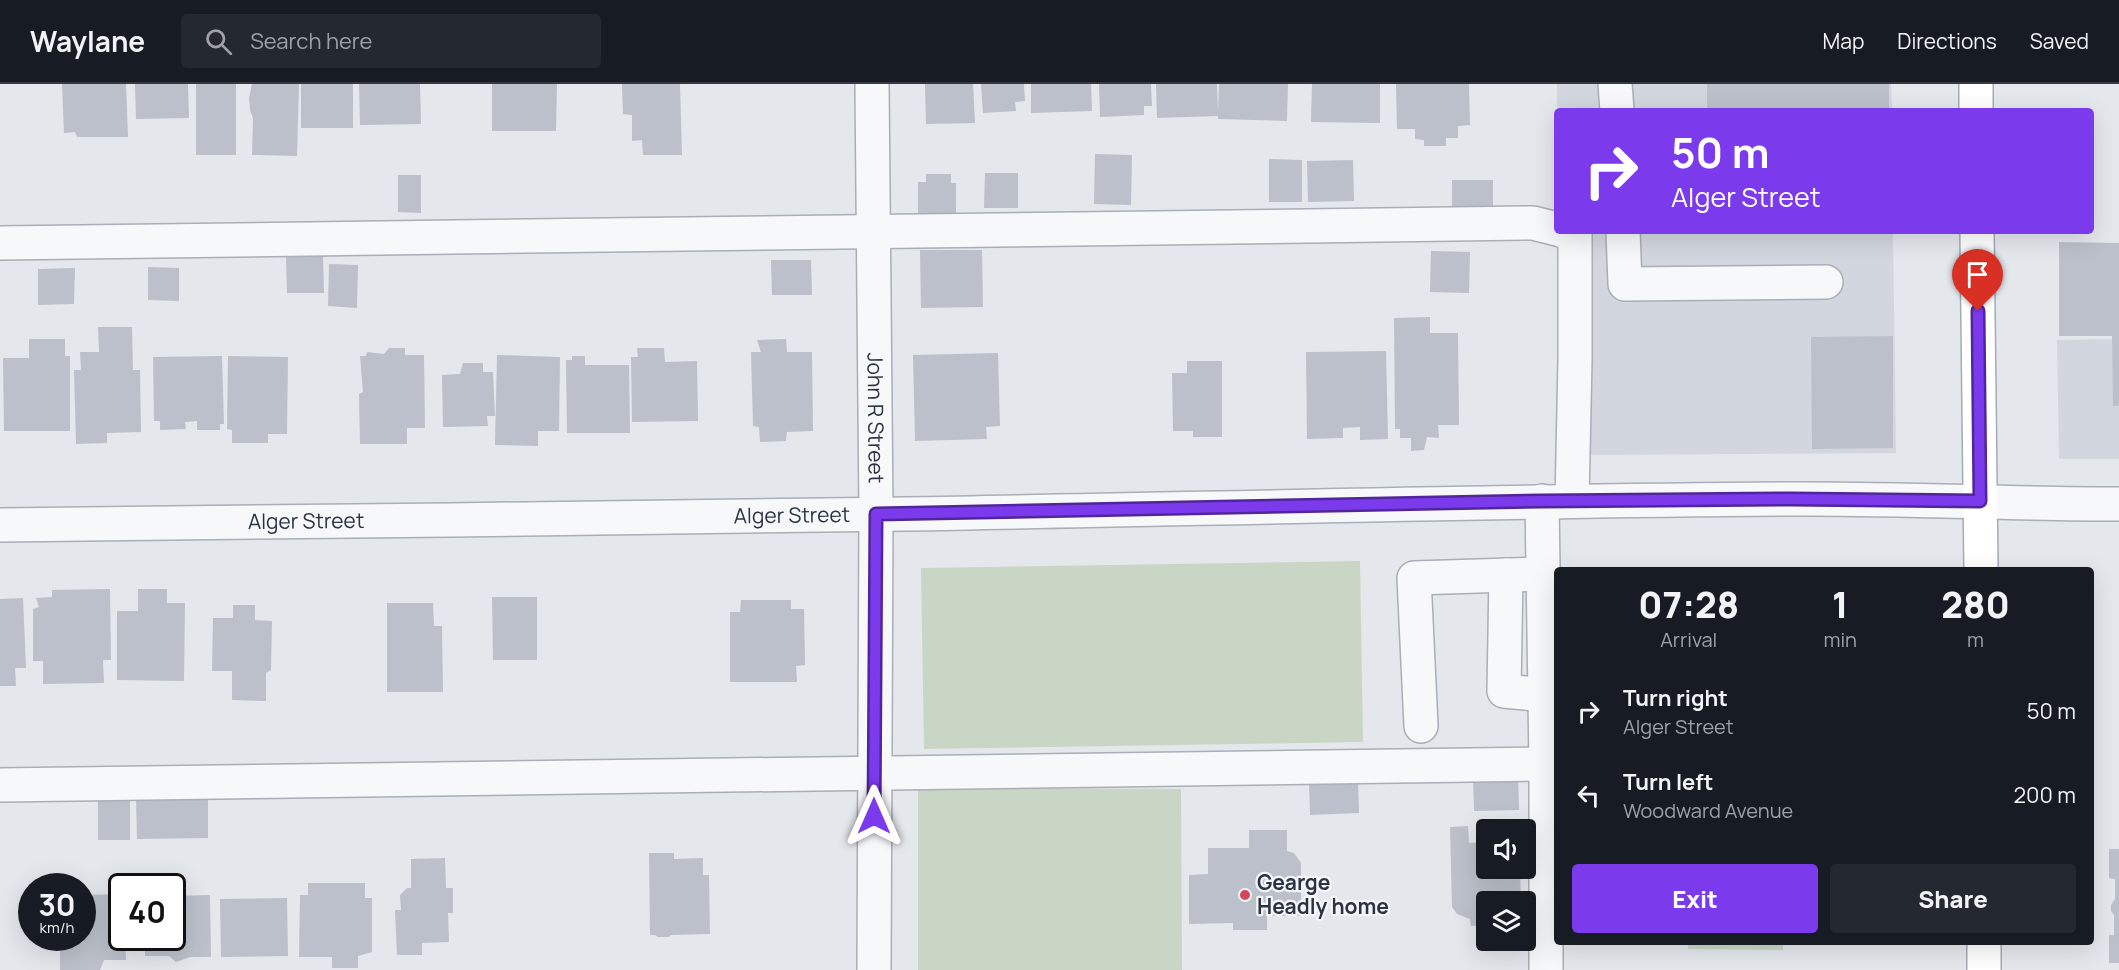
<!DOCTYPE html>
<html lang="en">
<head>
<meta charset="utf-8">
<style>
	:root { --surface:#171b24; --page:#242831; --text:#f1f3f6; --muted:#9ea1a6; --line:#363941; --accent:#7c3aed }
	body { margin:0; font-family:Manrope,sans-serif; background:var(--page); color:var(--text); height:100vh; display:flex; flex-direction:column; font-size:22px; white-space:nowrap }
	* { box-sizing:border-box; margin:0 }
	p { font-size:20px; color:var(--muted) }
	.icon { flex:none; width:33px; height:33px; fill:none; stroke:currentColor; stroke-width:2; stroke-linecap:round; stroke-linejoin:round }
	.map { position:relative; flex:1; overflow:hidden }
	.side { position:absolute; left:1554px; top:483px; width:540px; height:378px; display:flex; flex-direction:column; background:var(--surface); border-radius:6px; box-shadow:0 6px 24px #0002 }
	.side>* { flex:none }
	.top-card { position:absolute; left:1554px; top:24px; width:540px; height:126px; border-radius:6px; box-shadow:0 6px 24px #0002; background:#7c3aed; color:#fff; overflow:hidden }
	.tools { position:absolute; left:1476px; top:735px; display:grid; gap:12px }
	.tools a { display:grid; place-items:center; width:60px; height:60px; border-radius:6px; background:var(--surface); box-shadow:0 6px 24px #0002; font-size:30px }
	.speed { position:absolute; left:18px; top:789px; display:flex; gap:12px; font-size:30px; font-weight:700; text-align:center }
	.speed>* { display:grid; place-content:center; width:78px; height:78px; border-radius:50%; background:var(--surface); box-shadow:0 6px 24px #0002; line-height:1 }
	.speed small { font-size:15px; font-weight:400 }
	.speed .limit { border:3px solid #111; border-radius:9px; background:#fff; color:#111 }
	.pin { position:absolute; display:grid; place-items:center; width:51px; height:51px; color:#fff; margin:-62px -26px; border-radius:50% 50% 50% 0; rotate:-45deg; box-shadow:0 0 6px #0007 }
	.pin .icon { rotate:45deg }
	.me { position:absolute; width:66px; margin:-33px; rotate:0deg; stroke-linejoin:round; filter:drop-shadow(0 0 4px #0008) }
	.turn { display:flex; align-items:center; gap:21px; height:126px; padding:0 18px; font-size:27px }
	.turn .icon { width:78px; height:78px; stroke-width:2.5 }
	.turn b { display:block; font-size:42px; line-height:51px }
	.eta { display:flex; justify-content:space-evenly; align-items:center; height:102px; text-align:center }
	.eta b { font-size:36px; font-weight:800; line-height:42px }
	.cta { display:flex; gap:12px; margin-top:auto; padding:12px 18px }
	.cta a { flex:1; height:69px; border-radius:6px; background:var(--accent); color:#fff; font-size:24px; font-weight:800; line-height:69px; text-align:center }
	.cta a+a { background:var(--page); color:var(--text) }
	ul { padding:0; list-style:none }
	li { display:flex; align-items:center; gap:18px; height:84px; padding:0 18px }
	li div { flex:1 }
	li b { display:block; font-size:22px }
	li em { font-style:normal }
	header { display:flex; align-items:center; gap:36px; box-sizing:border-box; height:84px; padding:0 30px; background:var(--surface); border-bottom:2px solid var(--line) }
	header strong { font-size:28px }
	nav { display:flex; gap:33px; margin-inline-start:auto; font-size:21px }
	.search { width:420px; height:54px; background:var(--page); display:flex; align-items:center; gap:15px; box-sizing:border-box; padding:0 21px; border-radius:6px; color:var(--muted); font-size:22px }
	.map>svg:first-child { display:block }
	.built { fill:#d2d6de }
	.green { fill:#c9d6c5 }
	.building { fill:#bbc0ca }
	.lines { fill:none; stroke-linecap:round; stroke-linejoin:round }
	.minor-casing { stroke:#a9aeb7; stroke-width:36 }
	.major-casing { stroke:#a3abb8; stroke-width:36 }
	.minor { stroke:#f7f8fa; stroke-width:33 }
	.major { stroke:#fff; stroke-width:33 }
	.route-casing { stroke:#51269a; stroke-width:15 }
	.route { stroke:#7c3aed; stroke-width:10 }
	.poi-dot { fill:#d1495b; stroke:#f4f6f9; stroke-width:2 }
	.labels { text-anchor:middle; stroke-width:4.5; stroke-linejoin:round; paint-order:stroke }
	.street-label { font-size:21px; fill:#2b3445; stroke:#f4f6f9 }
	.poi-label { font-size:21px; font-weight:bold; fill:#2b3445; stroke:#f4f6f9; text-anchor:start }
</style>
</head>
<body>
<header>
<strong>Waylane</strong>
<div class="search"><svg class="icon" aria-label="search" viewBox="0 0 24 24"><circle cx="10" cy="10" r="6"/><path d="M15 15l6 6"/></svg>Search here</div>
<nav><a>Map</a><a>Directions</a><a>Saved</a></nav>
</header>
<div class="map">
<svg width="2119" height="886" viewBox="0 0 2119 886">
	<rect width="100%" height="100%" fill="#e4e7ec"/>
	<!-- built -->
	<g class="built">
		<path d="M 1557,0 L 1891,0 L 1892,27 L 1557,27 Z"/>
		<path d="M 1588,147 L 1893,147 L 1896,369 L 1590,371 Z"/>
		<path d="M 2119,255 L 2119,375 L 2059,375 L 2057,256 Z"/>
	</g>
	<!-- green -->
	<g class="green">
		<path d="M 1360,477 L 1363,658 L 924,665 L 921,484 Z"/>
		<path d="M 918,704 L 1181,705 L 1182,886 L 918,886 Z"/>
		<path d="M 1688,858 L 1783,858 L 1783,866 L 1688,865 Z"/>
	</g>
	<!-- building -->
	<g class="building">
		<path d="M 62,0 L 126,0 L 128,53 L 77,53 L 75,48 L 64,49 Z"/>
		<path d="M 135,0 L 188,0 L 189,34 L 136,35 Z"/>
		<rect x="196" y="0" width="40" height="71"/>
		<path d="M 252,0 L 299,0 L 297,72 L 252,71 L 253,34 L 250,26 L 249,14 Z"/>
		<rect x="301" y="0" width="52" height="44"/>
		<path d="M 359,0 L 420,0 L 421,40 L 360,41 Z"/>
		<path d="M 492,0 L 557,0 L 556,47 L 492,47 Z"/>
		<path d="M 622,0 L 680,0 L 682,71 L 643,71 L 642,56 L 632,57 L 632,31 L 623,30 Z"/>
		<path d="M 925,0 L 973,0 L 975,39 L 926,40 Z"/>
		<path d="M 981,0 L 1024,0 L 1025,17 L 1015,18 L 1016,27 L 983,29 Z"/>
		<path d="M 1031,0 L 1091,0 L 1092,27 L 1031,29 Z"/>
		<path d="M 1099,0 L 1151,0 L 1152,22 L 1144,22 L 1144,31 L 1100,33 Z"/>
		<path d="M 1156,0 L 1217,0 L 1218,29 L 1219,0 L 1288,0 L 1287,37 L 1218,35 L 1218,32 L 1157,34 Z"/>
		<path d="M 1312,0 L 1380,0 L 1380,39 L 1311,38 Z"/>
		<path d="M 1396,0 L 1469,0 L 1470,41 L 1458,42 L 1458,54 L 1446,54 L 1446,62 L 1424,62 L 1424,56 L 1415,55 L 1415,45 L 1397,45 Z"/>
		<rect x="1707" y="0" width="182" height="27"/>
		<path d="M 1095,70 L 1132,71 L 1131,121 L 1094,120 Z"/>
		<path d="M 1269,75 L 1302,76 L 1302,118 L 1269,118 Z"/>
		<path d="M 1353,76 L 1354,117 L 1308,118 L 1307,77 Z"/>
		<path d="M 985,89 L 1018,89 L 1018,124 L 984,124 Z"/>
		<path d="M 926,90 L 951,90 L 951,99 L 956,99 L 956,136 L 918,136 L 918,98 L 926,98 Z"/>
		<path d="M 398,91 L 421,91 L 421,129 L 398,128 Z"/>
		<rect x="1452" y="96" width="41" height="27"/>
		<path d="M 2059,158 L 2119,159 L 2119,322 L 2113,322 L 2112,252 L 2059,252 Z"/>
		<path d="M 920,166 L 982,166 L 983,223 L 921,224 Z"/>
		<path d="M 1431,167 L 1470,168 L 1469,209 L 1430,208 Z"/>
		<path d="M 323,171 L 324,209 L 287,209 L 286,172 Z"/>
		<path d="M 771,176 L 811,176 L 812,211 L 772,211 Z"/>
		<path d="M 329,180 L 358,181 L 357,224 L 328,222 Z"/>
		<path d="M 148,183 L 179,184 L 179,217 L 148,216 Z"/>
		<path d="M 75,184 L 74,220 L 38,221 L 38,185 Z"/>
		<path d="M 1430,233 L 1430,249 L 1458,249 L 1459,341 L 1438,341 L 1439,354 L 1427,353 L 1424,366 L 1411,367 L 1411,354 L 1400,354 L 1400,345 L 1395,345 L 1394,234 Z"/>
		<path d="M 98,243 L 132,243 L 133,286 L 140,286 L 141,348 L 107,349 L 107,359 L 76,360 L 74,286 L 81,286 L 80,268 L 99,268 Z"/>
		<path d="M 1893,252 L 1893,364 L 1812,365 L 1811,253 Z"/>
		<path d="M 29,255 L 65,255 L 65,272 L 70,272 L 70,347 L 4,347 L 3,274 L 29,274 Z"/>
		<path d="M 786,255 L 787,268 L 812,268 L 813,347 L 787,348 L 786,357 L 760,358 L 759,343 L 753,342 L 751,268 L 761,268 L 757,256 Z"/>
		<path d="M 389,264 L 405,264 L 405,271 L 424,271 L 425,344 L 407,344 L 407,360 L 360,360 L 359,310 L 363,308 L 360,272 L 366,272 L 367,268 L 384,270 Z"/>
		<path d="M 637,264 L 664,264 L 665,278 L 697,277 L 698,337 L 632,338 L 631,273 L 638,273 Z"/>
		<path d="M 1386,267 L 1388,355 L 1360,356 L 1360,343 L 1343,344 L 1343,354 L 1307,355 L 1306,268 Z"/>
		<path d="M 998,269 L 1000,342 L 986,343 L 987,355 L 915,357 L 913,271 Z"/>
		<path d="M 497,271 L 560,273 L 559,347 L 538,347 L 538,362 L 495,361 Z"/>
		<path d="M 222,272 L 224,340 L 220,340 L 220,346 L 197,346 L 197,337 L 185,338 L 186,345 L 160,346 L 160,337 L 154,337 L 153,273 Z"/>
		<path d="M 228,272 L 288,273 L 287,350 L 268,350 L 268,359 L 232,359 L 232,346 L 227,345 Z"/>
		<path d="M 572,272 L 585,272 L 585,281 L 629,281 L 630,349 L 567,349 L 566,276 L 572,276 Z"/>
		<path d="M 1187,277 L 1222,277 L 1222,353 L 1193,353 L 1193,347 L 1173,347 L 1172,289 L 1187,289 Z"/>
		<path d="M 463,279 L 483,279 L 483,288 L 493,288 L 495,332 L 487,332 L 488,342 L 443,343 L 442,291 L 460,290 Z"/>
		<path d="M 110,505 L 111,576 L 103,576 L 104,599 L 43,600 L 43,577 L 33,577 L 33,525 L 39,523 L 36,514 L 52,513 L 52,506 Z"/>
		<path d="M 138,505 L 167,505 L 167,519 L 185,519 L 184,597 L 117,596 L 117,527 L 138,527 Z"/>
		<path d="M 492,513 L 537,513 L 537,576 L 493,576 Z"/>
		<path d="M 23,514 L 26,584 L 15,584 L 16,602 L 0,602 L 0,515 Z"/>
		<path d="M 741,516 L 791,516 L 791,525 L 804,525 L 805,581 L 796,582 L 797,598 L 730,598 L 730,528 L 740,528 Z"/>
		<path d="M 387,519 L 433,519 L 434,542 L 442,542 L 443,608 L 387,608 Z"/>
		<path d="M 233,521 L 255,521 L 255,536 L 272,537 L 271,586 L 266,589 L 266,617 L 232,616 L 232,587 L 212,587 L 213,534 L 233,534 Z"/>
		<path d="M 1518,691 L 1519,726 L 1474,727 L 1473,692 Z"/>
		<path d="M 1358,697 L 1359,729 L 1310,731 L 1309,699 Z"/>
		<rect x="98" y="712" width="32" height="44"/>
		<path d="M 136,714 L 208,714 L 208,754 L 137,755 Z"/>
		<path d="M 1468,742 L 1469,759 L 1486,758 L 1486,784 L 1520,784 L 1521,818 L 1486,818 L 1486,841 L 1471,842 L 1470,835 L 1457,830 L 1452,823 L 1450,743 Z"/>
		<path d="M 1249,746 L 1287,746 L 1287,767 L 1294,769 L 1301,779 L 1301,832 L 1267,832 L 1267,846 L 1233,846 L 1233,839 L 1189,840 L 1189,791 L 1208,790 L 1208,764 L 1249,764 Z"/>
		<path d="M 2109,765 L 2119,765 L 2119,879 L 2109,879 L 2109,851 L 2114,851 L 2114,831 L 2111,827 L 2111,821 L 2115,815 L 2115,795 L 2109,794 Z"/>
		<path d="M 649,769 L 674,769 L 674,775 L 703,774 L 703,791 L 709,791 L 710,850 L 671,851 L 669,853 L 658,853 L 655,851 L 650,851 Z"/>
		<path d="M 445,774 L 446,804 L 453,804 L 453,829 L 448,829 L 449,858 L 422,859 L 422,871 L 397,871 L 395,826 L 401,826 L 400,811 L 407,804 L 411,804 L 411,775 Z"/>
		<path d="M 308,799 L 365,799 L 365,814 L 372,814 L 372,868 L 358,872 L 358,884 L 332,884 L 332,873 L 299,873 L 300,811 L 308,811 Z"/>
		<path d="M 122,810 L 122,854 L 125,854 L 126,876 L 104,876 L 100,886 L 60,886 L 60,854 L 82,854 L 82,811 Z"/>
		<path d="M 210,811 L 211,873 L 190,873 L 176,878 L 169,872 L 145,872 L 145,854 L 172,854 L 172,812 Z"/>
		<path d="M 287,814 L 288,872 L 221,873 L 220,815 Z"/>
	</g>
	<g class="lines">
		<!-- minor casing -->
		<g class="minor-casing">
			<g id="minor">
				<path id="s1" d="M 872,0 L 876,430 L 874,886"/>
				<path d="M 1615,0 L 1617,27"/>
				<path d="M 1563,147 L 1575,150 L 1575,275 L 1572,417"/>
				<path d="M 1623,147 L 1625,200 L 1826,198"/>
				<path d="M 0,159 L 1533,139 L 1557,145"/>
				<path d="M 1542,417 L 1546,680 L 1546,886"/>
				<path id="s2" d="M 0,441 C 302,437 603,435 905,430 C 1200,425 1494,417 1789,415 C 1899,414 2009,420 2119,420"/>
				<path d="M 1506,491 L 1504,607 L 1545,611"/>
				<path d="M 1421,642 L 1414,494 L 1543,490"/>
				<path d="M 0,701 L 1546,680"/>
			</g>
		</g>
		<!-- major casing -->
		<g class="major-casing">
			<g id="major">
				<path d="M 1976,0 L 1976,27"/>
				<path d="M 1977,147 L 1981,486"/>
				<path d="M 1984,858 L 1984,886"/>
			</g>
		</g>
		<!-- minor -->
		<use href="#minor" class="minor"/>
		<!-- major -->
		<use href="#major" class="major"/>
	</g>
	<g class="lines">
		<!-- route casing -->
		<g class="route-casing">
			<path id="route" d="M 874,732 L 876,430 L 1542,417 L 1791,415 L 1980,417 L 1978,227"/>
		</g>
		<!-- route -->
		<use href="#route" class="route"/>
	</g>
	<!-- markers -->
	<circle class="poi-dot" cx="1245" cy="811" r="6"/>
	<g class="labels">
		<!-- street labels -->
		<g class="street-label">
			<text dy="7" stroke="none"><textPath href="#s1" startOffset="334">John R Street</textPath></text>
			<text dy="7" stroke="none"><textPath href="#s2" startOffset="792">Alger Street</textPath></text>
			<text dy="7" stroke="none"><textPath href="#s2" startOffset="306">Alger Street</textPath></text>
		</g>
		<!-- poi labels -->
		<g class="poi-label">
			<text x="1257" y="806">Gearge<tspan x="1257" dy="24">Headly home</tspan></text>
		</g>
	</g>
</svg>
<div class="tools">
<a><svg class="icon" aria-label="sound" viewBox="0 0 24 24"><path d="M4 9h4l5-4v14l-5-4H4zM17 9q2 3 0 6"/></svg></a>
<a><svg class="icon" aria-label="layers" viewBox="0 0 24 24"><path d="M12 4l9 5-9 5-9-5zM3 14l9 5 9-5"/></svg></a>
</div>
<div class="speed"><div>30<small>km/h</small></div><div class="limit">40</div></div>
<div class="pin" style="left:1978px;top:227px;background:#d93025"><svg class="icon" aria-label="arrive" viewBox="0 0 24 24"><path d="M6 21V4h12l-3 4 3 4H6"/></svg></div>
<svg class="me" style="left:874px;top:732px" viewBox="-20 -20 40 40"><path d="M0-17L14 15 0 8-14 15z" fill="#7c3aed" stroke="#fff" stroke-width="4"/></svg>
<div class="top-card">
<div class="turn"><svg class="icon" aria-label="right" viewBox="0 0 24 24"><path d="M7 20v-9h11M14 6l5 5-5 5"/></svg><div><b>50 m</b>Alger Street</div></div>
</div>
<section class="side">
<div class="eta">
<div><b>07:28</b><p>Arrival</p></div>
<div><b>1</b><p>min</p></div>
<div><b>280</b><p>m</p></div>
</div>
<ul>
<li><svg class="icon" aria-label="right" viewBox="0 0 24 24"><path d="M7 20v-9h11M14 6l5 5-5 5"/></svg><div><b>Turn right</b><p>Alger Street</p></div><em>50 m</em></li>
<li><svg class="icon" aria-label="left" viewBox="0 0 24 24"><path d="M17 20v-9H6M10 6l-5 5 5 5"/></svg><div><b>Turn left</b><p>Woodward Avenue</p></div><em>200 m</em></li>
</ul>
<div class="cta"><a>Exit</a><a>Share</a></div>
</section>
</div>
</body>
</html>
